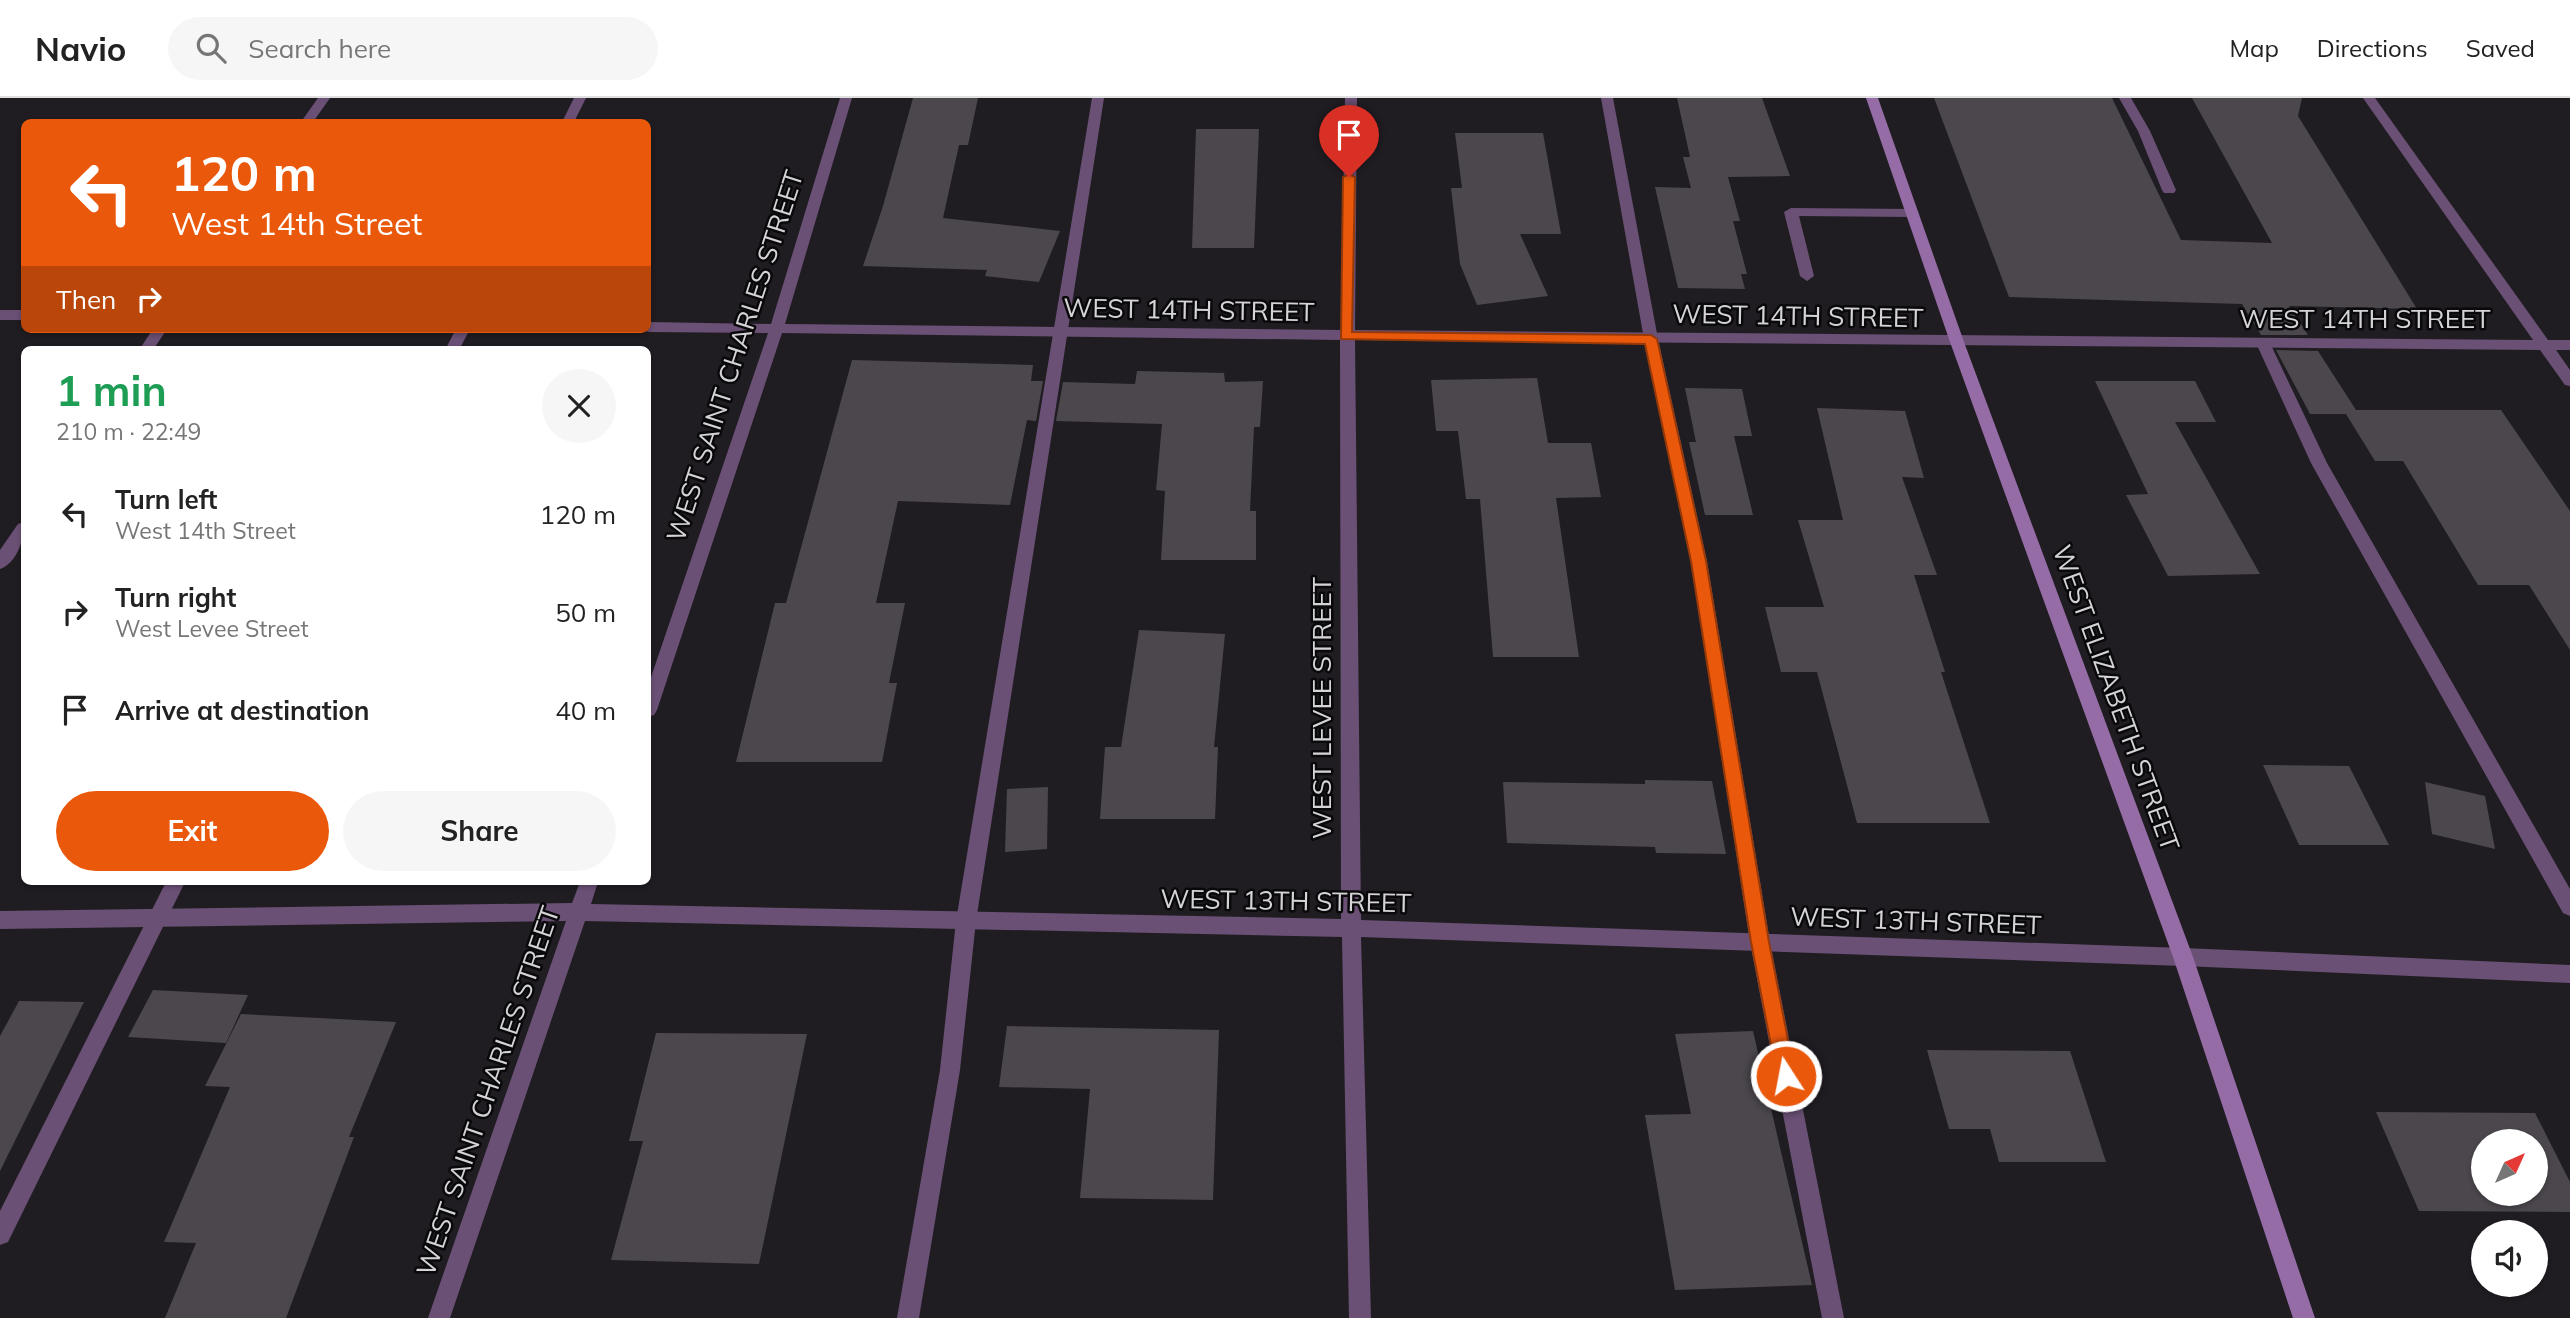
<!DOCTYPE html>
<html lang="en">
<head>
<meta charset="utf-8">
<style>
	:root { --surface:#fff; --page:#f6f6f6; --text:#222; --muted:#767676; --line:#e0e0e0; --accent:#ea580c }
	body { margin:0; font-family:Mulish,sans-serif; background:var(--page); color:var(--text); height:100vh; display:flex; flex-direction:column; font-size:26px; white-space:nowrap }
	* { box-sizing:border-box; margin:0 }
	p { font-size:23px; color:var(--muted) }
	.icon { flex:none; width:38px; height:38px; fill:none; stroke:currentColor; stroke-width:2; stroke-linecap:round; stroke-linejoin:round }
	.map { position:relative; flex:1; overflow:hidden }
	.side { position:absolute; left:21px; top:248px; width:630px; height:539px; display:flex; flex-direction:column; background:var(--surface); border-radius:10px; box-shadow:0 2px 5px #0004 }
	.side>* { flex:none }
	.hud { position:absolute; left:21px; top:21px; width:630px; height:214px; border-radius:10px; box-shadow:0 2px 5px #0004; background:#ea580c; color:#fff; overflow:hidden }
	.needle { width:46px; rotate:45deg }
	.tools { position:absolute; left:2471px; top:1031px; display:grid; gap:14px }
	.tools a { display:grid; place-items:center; width:77px; height:77px; border-radius:50%; background:var(--surface); box-shadow:0 2px 5px #0004; font-size:35px }
	.pin { position:absolute; display:grid; place-items:center; width:60px; height:60px; color:#fff; margin:-72px -30px; border-radius:50% 50% 50% 0; rotate:-45deg; box-shadow:0 0 7px #0007 }
	.pin .icon { rotate:45deg }
	.me { position:absolute; width:77px; margin:-38px; rotate:349deg; stroke-linejoin:round; filter:drop-shadow(0 0 5px #0008) }
	.turn { display:flex; align-items:center; gap:24px; height:147px; padding:0 35px; font-size:32px }
	.turn .icon { width:91px; height:91px; stroke-width:2.5 }
	.turn b { display:block; font-size:49px; line-height:60px }
	.then { display:flex; align-items:center; height:66px; padding:0 35px; background:#0003; gap:14px; font-size:26px }
	.round { display:grid; place-items:center; flex:none; width:74px; height:74px; border-radius:37px; background:var(--page) }
	.summary { display:flex; align-items:center; justify-content:space-between; height:119px; padding:0 35px }
	h1 { font-size:42px; font-weight:700; line-height:52px; color:#1e9e55 }
	.primary-button { display:flex; gap:14px; margin-top:auto; padding:14px 35px }
	.primary-button a { flex:1; height:80px; border-radius:42px; background:var(--accent); color:#fff; font-size:28px; font-weight:700; line-height:80px; text-align:center }
	.primary-button a+a { background:var(--page); color:var(--text) }
	ul { padding:0; list-style:none }
	li { display:flex; align-items:center; gap:21px; height:98px; padding:0 35px }
	li div { flex:1 }
	li b { display:block; font-size:26px }
	li em { font-style:normal }
	header { display:flex; align-items:center; gap:42px; box-sizing:border-box; height:98px; padding:0 35px; background:var(--surface); border-bottom:2px solid var(--line) }
	header strong { font-size:33px }
	nav { display:flex; gap:38px; margin-inline-start:auto; font-size:24px }
	.search { width:490px; height:63px; background:var(--page); display:flex; align-items:center; gap:18px; box-sizing:border-box; padding:0 24px; border-radius:38px; color:var(--muted); font-size:26px }
	.map>svg:first-child { display:block }
	.building { fill:#4b474d; fill-rule:evenodd }
	.lines { fill:none; stroke-linecap:round; stroke-linejoin:round }
	.lane { fill:#6a5075; fill-rule:evenodd }
	.street { fill:#6a5075; fill-rule:evenodd }
	.secondary { fill:#956ca6; fill-rule:evenodd }
	.route { fill:#ea580c; stroke:#983908; stroke-width:2 }
	.labels { text-anchor:middle; stroke-width:5; stroke-linejoin:round; paint-order:stroke }
	.street-label { font-size:26px; fill:#d5d3d6; stroke:#09080a }
</style>
</head>
<body>
<header>
<strong>Navio</strong>
<div class="search"><svg class="icon" aria-label="search" viewBox="0 0 24 24"><circle cx="10" cy="10" r="6"/><path d="M15 15l6 6"/></svg>Search here</div>
<nav><a>Map</a><a>Directions</a><a>Saved</a></nav>
</header>
<div class="map">
<svg width="2570" height="1220" viewBox="0 0 2570 1220">
	<rect width="100%" height="100%" fill="#201d22"/>
	<!-- building -->
	<g class="building">
		<path d="M 913,0 L 978,0 L 968,47 L 959,47 L 943,120 L 1060,133 L 1039,184 L 985,178 L 987,172 L 863,168 L 883,108 Z"/>
		<path d="M 1677,0 L 1762,0 L 1790,78 L 1728,79 L 1740,123 L 1733,123 L 1747,176 L 1741,176 L 1745,191 L 1678,190 L 1655,89 L 1691,90 L 1683,59 L 1690,59 Z"/>
		<path d="M 1934,0 L 2112,0 L 2181,142 L 2272,145 L 2192,0 L 2302,0 L 2298,18 L 2417,211 L 2289,208 L 2308,237 L 2261,237 L 2242,206 L 2009,199 Z"/>
		<path d="M 1196,31 L 1259,31 L 1254,150 L 1192,150 Z"/>
		<path d="M 1455,35 L 1543,35 L 1561,136 L 1520,136 L 1548,198 L 1477,207 L 1460,166 L 1451,90 L 1462,90 Z"/>
		<path d="M 2276,252 L 2318,253 L 2356,312 L 2501,312 L 2570,413 L 2570,552 L 2529,487 L 2478,487 L 2403,363 L 2375,363 L 2346,316 L 2310,316 Z"/>
		<path d="M 852,262 L 1033,267 L 1031,283 L 1043,283 L 1036,323 L 1027,322 L 1010,407 L 898,403 L 876,505 L 905,505 L 889,585 L 897,585 L 882,664 L 736,664 L 775,505 L 786,505 Z"/>
		<path d="M 1137,273 L 1224,275 L 1225,284 L 1263,283 L 1260,329 L 1254,329 L 1250,413 L 1256,413 L 1256,462 L 1161,462 L 1165,393 L 1156,392 L 1162,326 L 1056,323 L 1063,284 L 1135,286 Z"/>
		<path d="M 1537,280 L 1548,345 L 1591,345 L 1601,399 L 1556,400 L 1579,559 L 1493,559 L 1480,401 L 1466,401 L 1458,333 L 1436,333 L 1431,282 Z"/>
		<path d="M 2095,283 L 2195,283 L 2216,324 L 2175,324 L 2260,476 L 2168,478 L 2126,397 L 2148,396 Z"/>
		<path d="M 1685,290 L 1742,291 L 1752,338 L 1734,338 L 1753,417 L 1705,417 L 1689,344 L 1696,344 Z"/>
		<path d="M 1817,310 L 1905,313 L 1924,380 L 1902,379 L 1937,477 L 1914,477 L 1945,574 L 1941,574 L 1990,725 L 1857,725 L 1817,574 L 1781,574 L 1765,509 L 1824,509 L 1798,422 L 1843,422 Z"/>
		<path d="M 1139,532 L 1225,536 L 1214,649 L 1218,649 L 1215,721 L 1100,721 L 1105,649 L 1121,649 Z"/>
		<path d="M 2263,667 L 2349,668 L 2389,747 L 2299,747 Z"/>
		<path d="M 1645,682 L 1712,683 L 1726,756 L 1656,755 L 1655,749 L 1507,745 L 1503,684 L 1645,686 Z"/>
		<path d="M 2425,684 L 2485,698 L 2495,751 L 2432,736 Z"/>
		<path d="M 1048,689 L 1047,751 L 1005,754 L 1007,691 Z"/>
		<path d="M 153,892 L 248,897 L 226,945 L 128,939 Z"/>
		<path d="M 19,903 L 84,904 L 0,1073 L 0,938 Z"/>
		<path d="M 241,916 L 396,924 L 349,1039 L 354,1039 L 286,1220 L 165,1220 L 196,1145 L 164,1144 L 230,989 L 205,988 Z"/>
		<path d="M 1007,928 L 1219,932 L 1213,1102 L 1080,1100 L 1090,991 L 999,989 Z"/>
		<path d="M 1753,933 L 1812,1187 L 1675,1192 L 1645,1017 L 1691,1016 L 1675,936 Z"/>
		<path d="M 656,935 L 807,936 L 759,1166 L 611,1162 L 643,1043 L 629,1043 Z"/>
		<path d="M 1927,952 L 2070,953 L 2106,1064 L 1999,1064 L 1990,1031 L 1949,1031 Z"/>
		<path d="M 2376,1014 L 2535,1015 L 2570,1084 L 2570,1114 L 2419,1113 ZM 2483,1043 L 2536,1043 L 2536,1096 L 2483,1096 Z"/>
	</g>
	<g class="lines">
		<!-- lane -->
		<g class="lane">
			<path d="M 574,0 L 586,0 L 574,24 L 562,24 Z"/>
			<path d="M 1092,0 L 1104,0 L 976,823 L 960,972 L 919,1220 L 897,1220 L 940,972 L 956,823 Z"/>
			<path d="M 1601,0 L 1613,0 L 1658,241 L 1707,463 L 1770,844 L 1844,1220 L 1822,1220 L 1750,844 L 1691,463 L 1644,241 Z"/>
			<path d="M 2119,0 L 2131,0 L 2150,33 L 2176,92 L 2174,95 L 2164,95 L 2162,92 L 2138,33 Z"/>
			<path d="M 1791,110 L 1912,111 L 1919,115 L 1912,119 L 1799,118 L 1814,178 L 1807,183 L 1800,178 L 1784,114 Z"/>
			<path d="M 456,231 L 470,231 L 459,252 L 445,252 Z"/>
			<path d="M 2263,240 L 2270,245 L 2327,365 L 2570,791 L 2570,818 L 2563,815 L 2311,365 L 2256,245 Z"/>
			<path d="M 166,784 L 185,784 L 8,1144 L 0,1147 L 0,1113 Z"/>
		</g>
		<!-- street -->
		<g class="street">
			<path d="M 318,0 L 330,0 L 313,24 L 301,24 Z"/>
			<path d="M 840,0 L 852,0 L 785,226 L 1341,232 L 1345,0 L 1357,0 L 1355,232 L 2533,242 L 2363,0 L 2375,0 L 2548,242 L 2570,242 L 2570,252 L 2556,252 L 2570,272 L 2570,288 L 2565,287 L 2540,252 L 1355,242 L 1361,822 L 2183,850 L 2570,867 L 2570,885 L 2183,868 L 1361,839 L 1371,1220 L 1349,1220 L 1342,839 L 585,823 L 450,1220 L 428,1220 L 566,823 L 0,831 L 0,813 L 572,805 L 580,784 L 598,784 L 591,806 L 1341,821 L 1340,242 L 782,235 L 657,612 L 654,617 L 648,619 L 648,588 L 768,235 L 648,234 L 642,231 L 648,231 L 648,224 L 771,226 Z"/>
			<rect x="0" y="212" width="24" height="10"/>
			<path d="M 153,231 L 167,231 L 153,252 L 139,252 Z"/>
			<path d="M 24,424 C 25,440 17,465 0,471 L 0,452 L 18,426 Z"/>
		</g>
		<!-- secondary -->
		<path class="secondary" d="M 1866,0 L 1878,0 L 1964,244 L 2193,859 L 2315,1220 L 2293,1220 L 2173,859 L 1950,244 Z"/>
	</g>
	<!-- route -->
	<path class="route" d="M 1349,76 L 1355,79 L 1352,234 L 1651,237 L 1657,241 L 1706,463 L 1769,844 L 1795,978 L 1793,985 L 1786,988 L 1779,985 L 1777,978 L 1751,844 L 1691,463 L 1645,246 L 1341,241 L 1343,79 Z"/>
	<g class="labels">
		<!-- street labels -->
		<g class="street-label">
			<text transform="translate(1189 212) rotate(1)" y="9">WEST 14TH STREET</text>
			<text transform="translate(1798 218) rotate(1)" y="9">WEST 14TH STREET</text>
			<text x="2365" y="230">WEST 14TH STREET</text>
			<text transform="translate(735 258) rotate(-72)" y="9">WEST SAINT CHARLES STREET</text>
			<text transform="translate(2116 600) rotate(70)" y="9">WEST ELIZABETH STREET</text>
			<text transform="translate(1322 610) rotate(-90)" y="9">WEST LEVEE STREET</text>
			<text transform="translate(1286 803) rotate(1)" y="9">WEST 13TH STREET</text>
			<text transform="translate(1916 823) rotate(2)" y="9">WEST 13TH STREET</text>
			<text transform="translate(488 993) rotate(-71)" y="9">WEST SAINT CHARLES STREET</text>
		</g>
	</g>
</svg>
<div class="tools">
<a><svg class="needle" viewBox="-14 -14 28 28"><path d="M0-13l5 13h-10z" fill="#e53935"/><path d="M0 13l5-13h-10z" fill="#767676"/></svg></a>
<a><svg class="icon" aria-label="sound" viewBox="0 0 24 24"><path d="M4 9h4l5-4v14l-5-4H4zM17 9q2 3 0 6"/></svg></a>
</div>
<div class="pin" style="left:1349px;top:79px;background:#d93025"><svg class="icon" aria-label="arrive" viewBox="0 0 24 24"><path d="M6 21V4h12l-3 4 3 4H6"/></svg></div>
<svg class="me" style="left:1786px;top:978px" viewBox="-20 -20 40 40"><circle r="17" fill="#ea580c" stroke="#fff" stroke-width="3"/><path d="M0-11L8 9 0 5-8 9z" fill="#fff"/></svg>
<div class="hud">
<div class="turn"><svg class="icon" aria-label="left" viewBox="0 0 24 24"><path d="M17 20v-9H6M10 6l-5 5 5 5"/></svg><div><b>120 m</b>West 14th Street</div></div>
<div class="then">Then<svg class="icon" aria-label="right" viewBox="0 0 24 24"><path d="M7 20v-9h11M14 6l5 5-5 5"/></svg></div>
</div>
<section class="side">
<div class="summary"><div><h1>1 min</h1><p>210 m · 22:49</p></div><a class="round"><svg class="icon" aria-label="close" viewBox="0 0 24 24"><path d="M6 6l12 12M18 6L6 18"/></svg></a></div>
<ul>
<li><svg class="icon" aria-label="left" viewBox="0 0 24 24"><path d="M17 20v-9H6M10 6l-5 5 5 5"/></svg><div><b>Turn left</b><p>West 14th Street</p></div><em>120 m</em></li>
<li><svg class="icon" aria-label="right" viewBox="0 0 24 24"><path d="M7 20v-9h11M14 6l5 5-5 5"/></svg><div><b>Turn right</b><p>West Levee Street</p></div><em>50 m</em></li>
<li><svg class="icon" aria-label="arrive" viewBox="0 0 24 24"><path d="M6 21V4h12l-3 4 3 4H6"/></svg><div><b>Arrive at destination</b></div><em>40 m</em></li>
</ul>
<div class="primary-button"><a>Exit</a><a>Share</a></div>
</section>
</div>
</body>
</html>
